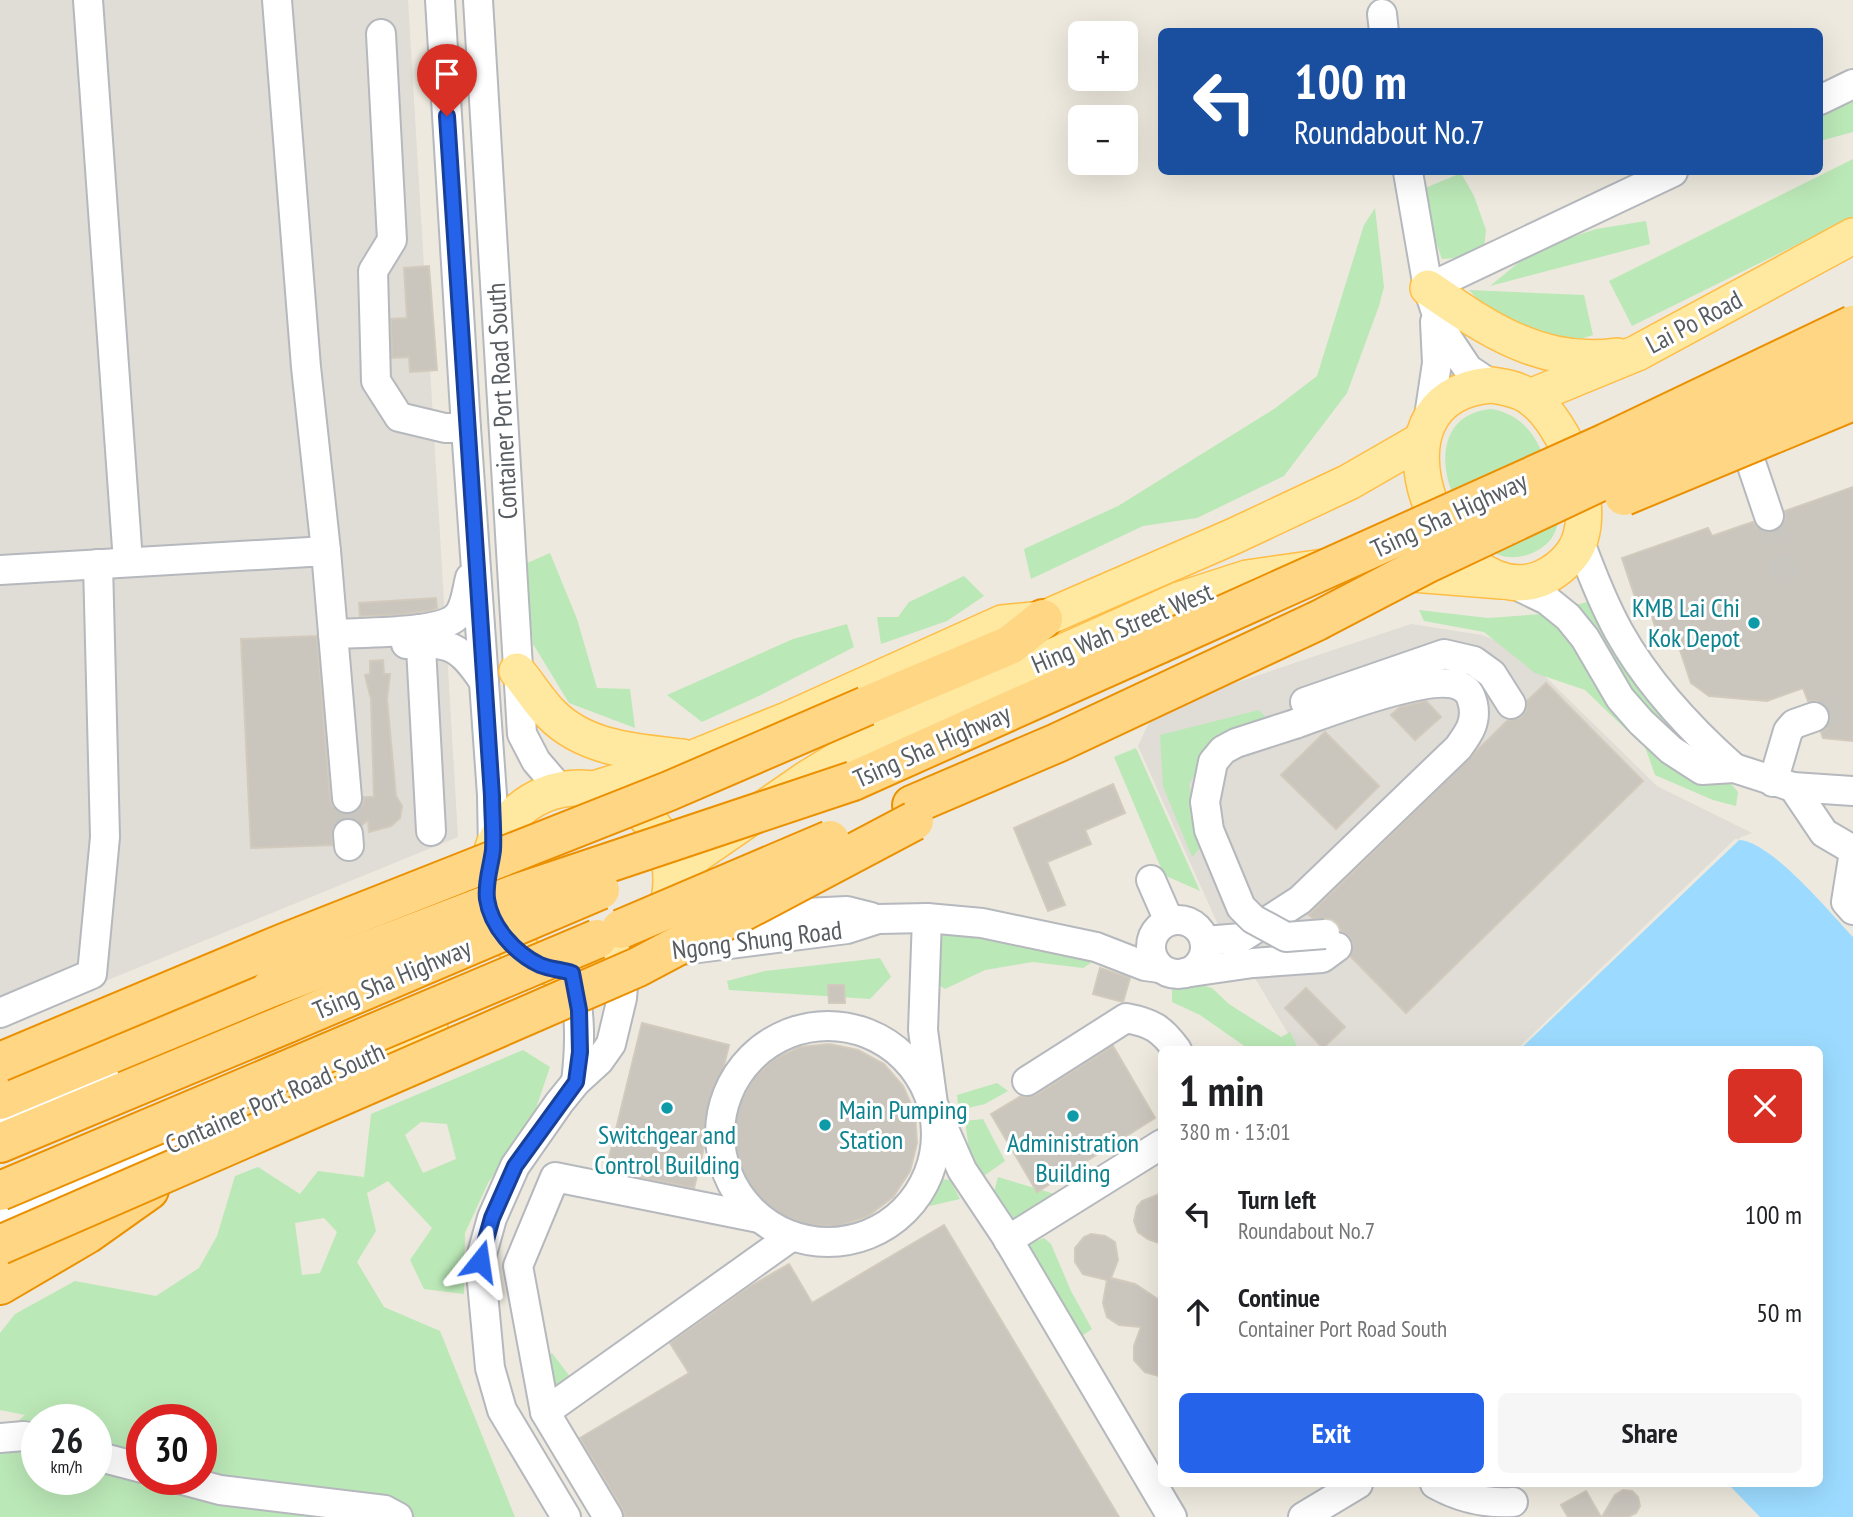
<!DOCTYPE html>
<html lang="en">
<head>
<meta charset="utf-8">
<style>
	:root { --surface:#fff; --page:#f6f6f6; --text:#202124; --muted:#757577; --accent:#2563eb }
	body { margin:0; font-family:"PT Sans Narrow",sans-serif; background:var(--page); color:var(--text); height:100vh; display:flex; flex-direction:column; font-size:26px; white-space:nowrap }
	* { box-sizing:border-box; margin:0 }
	p { font-size:23px; color:var(--muted) }
	.icon { flex:none; width:38px; height:38px; fill:none; stroke:currentColor; stroke-width:2; stroke-linecap:round; stroke-linejoin:round }
	.map { position:relative; flex:1; overflow:hidden }
	.sheet { position:absolute; left:1158px; top:1046px; width:665px; height:441px; display:flex; flex-direction:column; background:var(--surface); border-radius:10px; box-shadow:0 7px 28px #0002 }
	.sheet>* { flex:none }
	.hud { position:absolute; left:1158px; top:28px; width:665px; height:147px; border-radius:10px; box-shadow:0 7px 28px #0002; background:#1a4fa0; color:#fff; overflow:hidden }
	.tools { position:absolute; left:1068px; top:21px; display:grid; gap:14px }
	.tools a { display:grid; place-items:center; width:70px; height:70px; border-radius:10px; background:var(--surface); box-shadow:0 7px 28px #0002; font-size:35px }
	.speed { position:absolute; left:21px; top:1404px; display:flex; gap:14px; font-size:35px; font-weight:700; text-align:center }
	.speed>* { display:grid; place-content:center; width:91px; height:91px; border-radius:50%; background:var(--surface); box-shadow:0 7px 28px #0002; line-height:1 }
	.speed small { font-size:18px; font-weight:400 }
	.speed .limit { border:10px solid #d22; background:#fff; color:#111 }
	.pin { position:absolute; display:grid; place-items:center; width:60px; height:60px; color:#fff; margin:-72px -30px; border-radius:50% 50% 50% 0; rotate:-45deg; box-shadow:0 0 7px #0007 }
	.pin .icon { rotate:45deg }
	.me { position:absolute; width:77px; margin:-38px; rotate:15deg; stroke-linejoin:round; filter:drop-shadow(0 0 5px #0008) }
	.turn { display:flex; align-items:center; gap:24px; height:147px; padding:0 21px; font-size:32px }
	.turn .icon { width:91px; height:91px; stroke-width:2.5 }
	.turn b { display:block; font-size:49px; line-height:60px }
	.round { display:grid; place-items:center; flex:none; width:74px; height:74px; border-radius:10px; background:var(--page) }
	.head { display:flex; align-items:center; justify-content:space-between; height:119px; padding:0 21px }
	h1 { font-size:42px; font-weight:600; line-height:52px }
	.primary-button { display:flex; gap:14px; margin-top:auto; padding:14px 21px }
	.primary-button a { flex:1; height:80px; border-radius:10px; background:var(--accent); color:#fff; font-size:28px; font-weight:600; line-height:80px; text-align:center }
	.primary-button a+a { background:var(--page); color:var(--text) }
	ul { padding:0; list-style:none }
	li { display:flex; align-items:center; gap:21px; height:98px; padding:0 21px }
	li div { flex:1 }
	li b { display:block; font-size:26px }
	li em { font-style:normal }
	.map>svg:first-child { display:block }
	.industrial { fill:#e0dcd6 }
	.green { fill:#bbe8b7; fill-rule:evenodd }
	.water { fill:#9cdbff }
	.pier { fill:#ede9de }
	.building { fill:#cac5bd; stroke:#d2cabc; stroke-width:2 }
	.lines { fill:none; stroke-linecap:round; stroke-linejoin:round }
	.minor-tunnel { stroke:#c8c6bf; stroke-width:28; stroke-dasharray:28 14; stroke-linecap:butt }
	.minor-casing { stroke:#b5b8bd; stroke-width:32 }
	.major-casing { stroke:#ffbd45; stroke-width:38 }
	.highway-casing { stroke:#eb9000; stroke-width:42 }
	.minor { stroke:#fff; stroke-width:28 }
	.major { stroke:#ffe9a1; stroke-width:35 }
	.highway { stroke:#ffd683; stroke-width:38 }
	.minor-bridge-casing { stroke:#b5b8bd; stroke-width:32; stroke-linecap:butt }
	.highway-bridge-casing { stroke:#eb9000; stroke-width:42; stroke-linecap:butt }
	.minor-bridge { stroke:#fff; stroke-width:28 }
	.highway-bridge { stroke:#ffd683; stroke-width:38 }
	.route-casing { stroke:#184099; stroke-width:18 }
	.route { stroke:#2563eb; stroke-width:12 }
	.culture-dot { fill:#0f9aa8; stroke:#fff; stroke-width:2.5 }
	.labels { text-anchor:middle; stroke-width:6; stroke-linejoin:round; paint-order:stroke }
	.street-label { font-size:26px; fill:#585d62; stroke:#fff }
	.culture-label { font-size:26px; fill:#0d838f; stroke:#fff }
</style>
</head>
<body>
<div class="map">
<svg width="1853" height="1517" viewBox="0 0 1853 1517">
	<rect width="100%" height="100%" fill="#ede9de"/>
	<!-- industrial -->
	<g class="industrial">
		<path d="M 0,0 L 408,0 L 458,837 L 0,1024 Z"/>
		<path d="M 1411,624 L 1482,635 L 1517,649 L 1657,786 L 1752,833 L 1741,837 L 1517,1050 L 1298,1050 L 1253,975 L 1228,947 L 1138,746 L 1155,710 Z"/>
	</g>
	<!-- green -->
	<g class="green">
		<path d="M 1853,97 L 1853,132 L 1820,141 L 1820,116 Z"/>
		<path d="M 1853,159 L 1853,217 L 1632,326 L 1609,281 Z"/>
		<path d="M 1461,173 L 1474,196 L 1486,230 L 1483,256 L 1442,259 L 1418,191 Z"/>
		<path d="M 1375,208 L 1384,287 L 1379,306 L 1347,393 L 1284,476 L 1197,518 L 1143,526 L 1031,579 L 1024,549 L 1118,506 L 1274,409 L 1317,376 L 1364,225 Z"/>
		<path d="M 1646,221 L 1650,244 L 1490,286 L 1534,250 L 1596,229 Z"/>
		<path d="M 1469,290 L 1584,295 L 1593,335 L 1561,345 L 1493,316 Z"/>
		<path d="M 1491,409 C 1534,416 1546,456 1554,493 C 1558,510 1562,523 1551,539 C 1537,557 1507,564 1488,549 C 1482,543 1478,533 1473,527 C 1466,517 1457,506 1453,495 C 1437,457 1444,413 1491,409 Z"/>
		<path d="M 550,553 L 577,619 L 597,688 L 630,689 L 635,728 L 569,703 L 533,644 L 525,564 Z"/>
		<path d="M 964,576 L 984,596 L 947,621 L 881,644 L 877,617 L 898,617 L 909,602 Z"/>
		<path d="M 1587,602 L 1616,642 L 1738,792 L 1736,806 L 1713,800 L 1655,775 L 1644,744 L 1641,744 L 1585,690 L 1535,673 L 1484,632 L 1424,621 L 1419,610 L 1488,618 L 1542,614 Z"/>
		<path d="M 847,624 L 854,647 L 761,695 L 702,722 L 667,695 L 793,639 Z"/>
		<path d="M 1259,710 L 1272,724 L 1208,751 L 1189,784 L 1201,847 L 1192,857 L 1163,786 L 1160,735 Z"/>
		<path d="M 1136,748 L 1200,891 L 1164,875 L 1114,757 Z"/>
		<path d="M 938,928 L 1100,957 L 1083,968 L 1033,962 L 985,970 L 945,989 L 940,986 Z"/>
		<path d="M 880,958 L 891,977 L 870,999 L 729,990 L 727,981 L 765,971 Z"/>
		<path d="M 1186,981 L 1212,988 L 1229,1004 L 1281,1037 L 1290,1032 L 1299,1050 L 1250,1050 L 1200,1015 L 1172,1002 L 1172,984 Z"/>
		<path d="M 523,1050 L 550,1067 L 531,1123 L 488,1183 L 465,1233 L 464,1294 L 424,1289 L 410,1260 L 432,1228 L 388,1181 L 367,1193 L 376,1231 L 357,1262 L 384,1307 L 440,1331 L 515,1517 L 0,1517 L 0,1436 L 25,1415 L 0,1410 L 0,1333 L 15,1314 L 75,1281 L 156,1296 L 199,1268 L 217,1236 L 235,1176 L 258,1167 L 300,1194 L 318,1171 L 364,1177 L 371,1114 ZM 421,1122 L 447,1124 L 456,1159 L 423,1173 L 405,1135 ZM 324,1218 L 337,1232 L 320,1273 L 302,1275 L 295,1223 ZM 37,1419 L 96,1419 L 96,1479 L 37,1479 ZM 142,1419 L 201,1419 L 201,1479 L 142,1479 Z"/>
		<path d="M 997,1083 L 1008,1091 L 985,1104 L 959,1110 L 957,1095 Z"/>
		<path d="M 983,1119 L 1005,1161 L 978,1180 L 971,1163 L 965,1121 Z"/>
		<path d="M 918,1177 L 950,1180 L 960,1199 L 930,1206 Z"/>
		<path d="M 998,1177 L 1058,1195 L 1050,1224 L 986,1222 Z"/>
		<path d="M 1044,1238 L 1051,1244 L 1071,1291 L 1092,1329 L 1079,1338 L 1023,1246 Z"/>
		<path d="M 552,1353 L 571,1378 L 566,1389 L 529,1374 Z"/>
	</g>
	<!-- water -->
	<path class="water" d="M 1739,840 C 1771,841 1830,913 1853,937 L 1853,1517 L 1760,1517 L 1728,1484 L 1820,1484 L 1820,1050 L 1519,1050 Z"/>
	<!-- pier -->
	<path class="pier" d="M 1736,838 L 1739,840 L 1519,1050 L 1516,1050 Z"/>
	<!-- building -->
	<g class="building">
		<path d="M 429,266 L 437,370 L 410,372 L 409,357 L 392,358 L 391,319 L 407,318 L 404,268 Z"/>
		<path d="M 1853,487 L 1853,741 L 1823,738 L 1821,732 L 1827,727 L 1830,721 L 1829,711 L 1824,704 L 1818,701 L 1808,701 L 1803,688 L 1767,701 L 1709,696 L 1691,683 L 1678,644 L 1663,649 L 1646,600 L 1637,603 L 1622,558 L 1708,528 L 1712,536 L 1753,522 L 1759,529 L 1765,532 L 1774,532 L 1782,526 L 1785,519 L 1785,511 Z"/>
		<path d="M 436,598 L 437,608 L 432,610 L 399,615 L 360,616 L 359,603 Z"/>
		<path d="M 317,636 L 330,798 L 333,807 L 341,813 L 349,814 L 357,811 L 362,806 L 364,797 L 374,797 L 371,699 L 365,675 L 370,674 L 370,661 L 383,660 L 384,674 L 390,674 L 387,699 L 396,796 L 402,806 L 400,818 L 391,826 L 369,832 L 368,820 L 362,825 L 354,819 L 347,817 L 339,820 L 333,828 L 332,845 L 251,848 L 241,639 Z"/>
		<path d="M 1546,683 L 1643,781 L 1406,1013 L 1350,956 L 1353,945 L 1350,937 L 1341,931 L 1338,924 L 1332,919 L 1313,918 L 1309,915 L 1508,720 L 1520,718 L 1526,711 L 1527,701 Z"/>
		<path d="M 1426,701 L 1441,717 L 1415,740 L 1391,715 L 1400,707 Z"/>
		<path d="M 1325,732 L 1379,786 L 1336,829 L 1281,775 Z"/>
		<path d="M 1113,784 L 1125,813 L 1085,830 L 1091,844 L 1047,862 L 1065,905 L 1048,911 L 1014,828 Z"/>
		<path d="M 1100,968 L 1130,978 L 1123,1002 L 1093,994 Z"/>
		<path d="M 828,985 L 844,985 L 845,1003 L 829,1003 Z"/>
		<path d="M 1306,988 L 1345,1027 L 1323,1048 L 1285,1008 Z"/>
		<path d="M 642,1023 L 729,1045 L 694,1188 L 606,1170 Z"/>
		<path d="M 829,1044 L 858,1050 L 884,1064 L 903,1086 L 915,1113 L 917,1143 L 910,1171 L 893,1197 L 868,1216 L 839,1226 L 808,1225 L 778,1214 L 755,1193 L 739,1167 L 731,1120 L 752,1080 L 774,1059 L 800,1047 Z"/>
		<path d="M 1113,1046 L 1155,1118 L 1037,1192 L 991,1114 L 1021,1096 L 1028,1097 L 1036,1095 Z"/>
		<path d="M 1162,1193 L 1162,1244 L 1148,1239 L 1138,1232 L 1134,1221 L 1137,1207 L 1142,1201 Z"/>
		<path d="M 944,1225 L 1119,1517 L 625,1517 L 622,1508 L 580,1438 L 689,1373 L 670,1343 L 749,1287 L 789,1264 L 812,1303 Z"/>
		<path d="M 1091,1234 L 1105,1236 L 1115,1242 L 1118,1260 L 1111,1278 L 1135,1284 L 1162,1302 L 1162,1377 L 1145,1372 L 1134,1360 L 1134,1346 L 1141,1327 L 1119,1325 L 1107,1317 L 1103,1303 L 1107,1280 L 1083,1274 L 1075,1262 L 1075,1248 L 1084,1237 Z"/>
		<path d="M 1623,1490 L 1632,1491 L 1638,1497 L 1640,1506 L 1636,1513 L 1628,1517 L 1602,1517 L 1615,1495 Z"/>
		<path d="M 1586,1491 L 1601,1517 L 1568,1517 L 1561,1505 Z"/>
	</g>
	<g class="lines">
		<!-- minor-tunnel -->
		<g class="minor-tunnel">
			<path d="M 1769,516 L 1787,581"/>
			<path d="M 1814,717 L 1853,704"/>
			<path d="M 347,798 L 348,834"/>
		</g>
		<!-- minor casing -->
		<g class="minor-casing">
			<g id="minor">
				<path d="M 88,0 L 128,562"/>
				<path d="M 277,0 L 306,367 L 326,551"/>
				<path d="M 440,0 L 466,428 L 492,795 L 493,851"/>
				<path d="M 478,0 L 522,734 L 536,761 L 560,789"/>
				<path d="M 1382,14 L 1384,32"/>
				<path d="M 381,34 L 392,240 L 373,271 L 376,381 L 399,417 L 445,428 L 466,428"/>
				<path d="M 1820,100 L 1853,84"/>
				<path d="M 1408,172 L 1428,288 L 1435,309 L 1448,339 L 1468,369 L 1492,385"/>
				<path d="M 1428,288 L 1673,172"/>
				<path d="M 1428,423 L 1437,363 L 1435,322"/>
				<path d="M 1743,439 L 1769,516"/>
				<path d="M 1580,542 C 1591,572 1603,603 1619,632 C 1648,684 1689,728 1734,768"/>
				<path d="M 0,570 L 326,551 L 347,798"/>
				<path d="M 1514,584 L 1547,600 L 1568,617 L 1585,638 L 1620,698 L 1641,722 L 1671,750 L 1702,770 L 1734,768 L 1793,787 L 1853,791"/>
				<path d="M 420,629 L 431,831"/>
				<path d="M 333,634 C 360,632 444,635 459,614 C 466,604 467,589 470,578"/>
				<path d="M 406,644 C 451,642 459,645 484,682"/>
				<path d="M 1305,702 L 1444,654 L 1474,661 L 1492,674 L 1511,704"/>
				<path d="M 1773,782 L 1788,731 L 1794,724 L 1814,717"/>
				<path d="M 1793,787 L 1824,833 L 1853,850"/>
				<path d="M 348,834 L 349,846"/>
				<path d="M 1853,858 L 1846,902 L 1853,910"/>
				<path d="M 1151,880 L 1169,921"/>
				<path d="M 741,916 L 847,911 L 871,917"/>
				<path d="M 927,918 L 923,1030 L 933,1104 L 962,1170 L 1006,1236 L 1172,1517"/>
				<circle cx="1178" cy="947" r="27"/>
				<path d="M 1205,941 L 1241,938 L 1300,900 L 1458,748 C 1468,734 1477,723 1473,704 C 1471,696 1469,691 1462,687 C 1434,670 1327,713 1295,724"/>
				<path d="M 683,950 L 847,929 L 878,919 L 927,918 L 982,923 L 1096,947 L 1145,966 L 1160,968"/>
				<path d="M 572,973 C 580,1013 581,1041 576,1082"/>
				<path d="M 1184,973 L 1253,963 L 1322,958 L 1337,947"/>
				<path d="M 0,1013 L 92,974 L 105,837 L 98,564"/>
				<circle cx="828" cy="1134" r="108"/>
				<path d="M 1027,1081 L 1126,1018 C 1152,1023 1161,1028 1177,1050"/>
				<path d="M 0,1119 L 106,1080"/>
				<path d="M 0,1213 L 134,1160 L 238,1115"/>
				<path d="M 1008,1240 L 1162,1144"/>
				<path d="M 545,1412 L 792,1236"/>
				<path d="M 0,1438 L 24,1436 L 37,1439"/>
				<path d="M 96,1456 L 142,1468"/>
				<path d="M 179,1479 L 220,1490 L 385,1510 L 398,1517"/>
				<path d="M 1435,1484 C 1460,1498 1484,1504 1513,1502"/>
				<path d="M 566,1517 L 502,1410 L 490,1368 L 480,1261 L 492,1218 L 515,1166 L 559,1103 L 576,1082 L 599,1061 L 611,1044 L 622,998 L 625,961"/>
				<path d="M 608,1517 L 545,1412 L 518,1266 L 555,1177 L 759,1218"/>
				<path d="M 1303,1517 L 1358,1484"/>
			</g>
		</g>
		<!-- major casing -->
		<g class="major-casing">
			<g id="major">
				<path d="M 1428,288 C 1486,328 1542,367 1617,356"/>
				<path d="M 1492,385 C 1505,387 1517,389 1528,396 C 1567,421 1602,512 1573,553 C 1565,564 1552,574 1540,579 C 1446,614 1353,395 1492,385 Z"/>
				<path d="M 1530,397 L 1637,353 L 1853,236"/>
				<path d="M 517,671 C 529,685 538,701 551,714 C 585,749 637,752 682,757"/>
				<circle cx="579" cy="880" r="92"/>
				<path d="M 594,789 L 693,758 L 787,720 L 1002,623 L 1043,619 L 1234,536 L 1349,482 L 1422,440"/>
				<path d="M 672,875 L 699,853 L 808,778 L 882,733 L 1179,600 L 1247,578 L 1324,567 L 1501,581"/>
				<path d="M 276,1099 L 430,1029"/>
			</g>
		</g>
		<!-- highway casing -->
		<g class="highway-casing">
			<g id="highway">
				<path d="M 866,706 L 1010,645 L 1043,619"/>
				<path d="M 853,781 L 1159,644"/>
				<path d="M 912,805 L 1057,743 L 1317,621"/>
				<path d="M 0,1100 L 272,987"/>
				<path d="M 218,1141 L 276,1099"/>
				<path d="M 0,1143 L 288,1023"/>
				<path d="M 0,1285 L 87,1234 L 149,1190"/>
			</g>
		</g>
		<!-- minor -->
		<use href="#minor" class="minor"/>
		<!-- major -->
		<use href="#major" class="major"/>
		<!-- highway -->
		<use href="#highway" class="highway"/>
		<!-- minor-bridge casing -->
		<g class="minor-bridge-casing">
			<path id="minor-bridge" d="M 1295,724 L 1236,743 L 1223,750 L 1213,762 L 1205,802 L 1209,830 L 1241,907 L 1253,919 L 1286,937 L 1325,934"/>
		</g>
		<!-- highway-bridge casing -->
		<g class="highway-bridge-casing">
			<g id="highway-bridge">
				<path d="M 1624,496 L 1853,401"/>
				<path d="M 1317,621 L 1430,562 L 1853,362"/>
				<path d="M 1159,644 L 1606,443 L 1853,325"/>
				<path d="M 621,929 L 830,840"/>
				<path d="M 272,987 L 521,892 L 853,781"/>
				<path d="M 288,1023 L 600,890"/>
				<path d="M 0,1062 L 284,943 L 669,791 L 866,706"/>
				<path d="M 0,1191 L 597,939"/>
				<path d="M 0,1245 L 638,967 L 914,821"/>
			</g>
		</g>
		<!-- minor-bridge -->
		<use href="#minor-bridge" class="minor-bridge"/>
		<!-- highway-bridge -->
		<use href="#highway-bridge" class="highway-bridge"/>
	</g>
	<g class="lines">
		<!-- route casing -->
		<g class="route-casing">
			<path id="route" d="M 447,116 L 492,796 C 492,813 494,832 493,850 C 491,867 485,882 487,899 C 491,927 515,953 540,965 C 550,969 562,970 572,973 L 579,1010 L 580,1052 L 576,1082 L 515,1166 L 492,1218 L 480,1261"/>
		</g>
		<!-- route -->
		<use href="#route" class="route"/>
	</g>
	<!-- markers -->
	<g class="culture-dot">
		<circle cx="1754" cy="623" r="7"/>
		<circle cx="667" cy="1108" r="7"/>
		<circle cx="1073" cy="1116" r="7"/>
		<circle cx="825" cy="1125" r="7"/>
	</g>
	<g class="labels">
		<!-- street labels -->
		<g class="street-label">
			<text transform="translate(1694 322) rotate(-28)" y="9">Lai Po Road</text>
			<text transform="translate(502 401) rotate(-93)" y="9">Container Port Road South</text>
			<text transform="translate(1449 515) rotate(-25)" y="9">Tsing Sha Highway</text>
			<text transform="translate(1122 628) rotate(-23)" y="9">Hing Wah Street West</text>
			<text transform="translate(932 746) rotate(-24)" y="9">Tsing Sha Highway</text>
			<text transform="translate(757 940) rotate(-7)" y="9">Ngong Shung Road</text>
			<text transform="translate(392 979) rotate(-23)" y="9">Tsing Sha Highway</text>
			<text transform="translate(275 1098) rotate(-24)" y="9">Container Port Road South</text>
		</g>
		<!-- culture labels -->
		<g class="culture-label">
			<text x="1740" y="617" text-anchor="end">KMB Lai Chi<tspan x="1740" dy="30">Kok Depot</tspan></text>
			<text x="839" y="1119" text-anchor="start">Main Pumping<tspan x="839" dy="30">Station</tspan></text>
			<text x="667" y="1144">Switchgear and<tspan x="667" dy="30">Control Building</tspan></text>
			<text x="1073" y="1152">Administration<tspan x="1073" dy="30">Building</tspan></text>
		</g>
	</g>
</svg>
<div class="tools">
<a>+</a>
<a>−</a>
</div>
<div class="speed"><div>26<small>km/h</small></div><div class="limit">30</div></div>
<div class="pin" style="left:447px;top:116px;background:#d93025"><svg class="icon" aria-label="arrive" viewBox="0 0 24 24"><path d="M6 21V4h12l-3 4 3 4H6"/></svg></div>
<svg class="me" style="left:480px;top:1261px" viewBox="-20 -20 40 40"><path d="M0-17L14 15 0 8-14 15z" fill="#2563eb" stroke="#fff" stroke-width="4"/></svg>
<div class="hud">
<div class="turn"><svg class="icon" aria-label="left" viewBox="0 0 24 24"><path d="M17 20v-9H6M10 6l-5 5 5 5"/></svg><div><b>100 m</b>Roundabout No.7</div></div>
</div>
<section class="sheet">
<div class="head"><div><h1>1 min</h1><p>380 m · 13:01</p></div><a class="round" style="background:#d93025;color:#fff"><svg class="icon" aria-label="close" viewBox="0 0 24 24"><path d="M6 6l12 12M18 6L6 18"/></svg></a></div>
<ul>
<li><svg class="icon" aria-label="left" viewBox="0 0 24 24"><path d="M17 20v-9H6M10 6l-5 5 5 5"/></svg><div><b>Turn left</b><p>Roundabout No.7</p></div><em>100 m</em></li>
<li><svg class="icon" aria-label="ahead" viewBox="0 0 24 24"><path d="M12 20V5M6 11l6-6 6 6"/></svg><div><b>Continue</b><p>Container Port Road South</p></div><em>50 m</em></li>
</ul>
<div class="primary-button"><a>Exit</a><a>Share</a></div>
</section>
</div>
</body>
</html>
